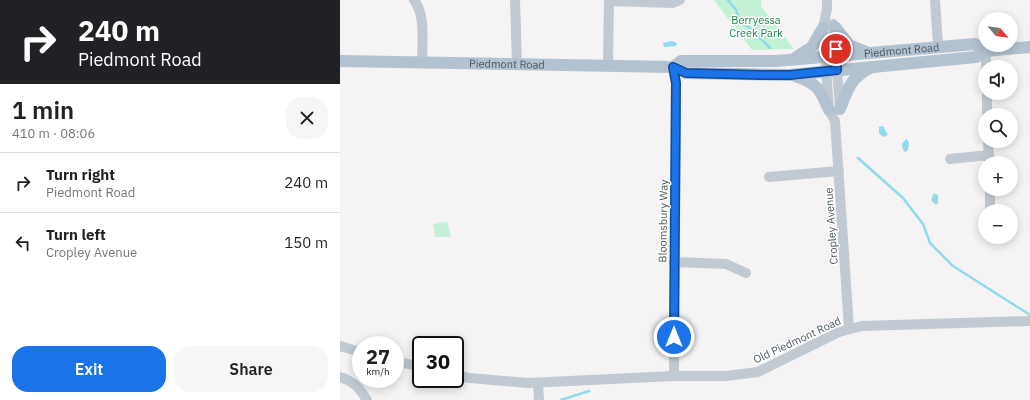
<!DOCTYPE html>
<html lang="en">
<head>
<meta charset="utf-8">
<style>
	:root { --surface:#fff; --page:#f6f6f6; --text:#222; --muted:#767676; --line:#e0e0e0; --accent:#1a73e8 }
	body { margin:0; font-family:"IBM Plex Sans",sans-serif; background:var(--page); color:var(--text); height:100vh; display:flex; flex-direction:column; font-size:15px; white-space:nowrap }
	* { box-sizing:border-box; margin:0 }
	p { font-size:13px; color:var(--muted) }
	.icon { flex:none; width:22px; height:22px; fill:none; stroke:currentColor; stroke-width:2; stroke-linecap:round; stroke-linejoin:round }
	.map { position:relative; flex:1; overflow:hidden }
	.side { display:flex; flex-direction:column; background:var(--surface); width:340px }
	.side>* { flex:none }
	.top-card { background:#202124; color:#fff; overflow:hidden }
	.needle { width:26px; rotate:118deg }
	.buttons { position:absolute; left:638px; top:12px; display:grid; gap:8px }
	.buttons a { display:grid; place-items:center; width:40px; height:40px; border-radius:50%; background:var(--surface); box-shadow:0 2px 10px #0003; font-size:20px }
	.speed { position:absolute; left:12px; top:336px; display:flex; gap:8px; font-size:20px; font-weight:700; text-align:center }
	.speed>* { display:grid; place-content:center; width:52px; height:52px; border-radius:50%; background:var(--surface); box-shadow:0 2px 10px #0003; line-height:1 }
	.speed small { font-size:10px; font-weight:400 }
	.speed .limit { border:2px solid #111; border-radius:6px; background:#fff; color:#111 }
	.pin { position:absolute; display:grid; place-items:center; width:34px; height:34px; color:#fff; margin:-17px; border:2px solid #fff; border-radius:50%; box-shadow:0 1px 4px #0007 }
	.me { position:absolute; width:44px; margin:-22px; rotate:0deg; stroke-linejoin:round; filter:drop-shadow(0 0 3px #0008) }
	.turn { display:flex; align-items:center; gap:14px; height:84px; padding:0 12px; font-size:18px }
	.turn .icon { width:52px; height:52px; stroke-width:2.5 }
	.turn b { display:block; font-size:28px; line-height:34px }
	.round { display:grid; place-items:center; flex:none; width:42px; height:42px; border-radius:16px; background:var(--page) }
	.head { display:flex; align-items:center; justify-content:space-between; height:68px; padding:0 12px }
	h1 { font-size:24px; font-weight:600; line-height:30px }
	.action { display:flex; gap:8px; margin-top:auto; padding:8px 12px }
	.action a { flex:1; height:46px; border-radius:16px; background:var(--accent); color:#fff; font-size:16px; font-weight:600; line-height:46px; text-align:center }
	.action a+a { background:var(--page); color:var(--text) }
	ul { padding:0; list-style:none }
	li { display:flex; align-items:center; gap:12px; height:60px; padding:0 12px; border-top:1px solid var(--line) }
	li div { flex:1 }
	li b { display:block; font-size:15px }
	li em { font-style:normal }
	main { display:flex; flex:1; min-height:0 }
	.map>svg:first-child { display:block }
	.green { fill:#c3f1d5 }
	.water { fill:#90daee }
	.lines { fill:none; stroke-linecap:round; stroke-linejoin:round }
	.stream { stroke:#90daee; stroke-width:2.5 }
	.minor { stroke:#c1cad2; stroke-width:10 }
	.major { stroke:#b3c2d1; stroke-width:12 }
	.route-casing { stroke:#114b97; stroke-width:10 }
	.route { stroke:#1a73e8; stroke-width:7 }
	.labels { text-anchor:middle; stroke-width:3; stroke-linejoin:round; paint-order:stroke }
	.park-label { font-size:11px; fill:#17864f; stroke:#fff }
	.street-label { font-size:11px; fill:#4a5661; stroke:#fff }
</style>
</head>
<body>
<main>
<section class="side">
<div class="top-card">
<div class="turn"><svg class="icon" aria-label="right" viewBox="0 0 24 24"><path d="M7 20v-9h11M14 6l5 5-5 5"/></svg><div><b>240 m</b>Piedmont Road</div></div>
</div>
<div class="head"><div><h1>1 min</h1><p>410 m · 08:06</p></div><a class="round"><svg class="icon" aria-label="close" viewBox="0 0 24 24"><path d="M6 6l12 12M18 6L6 18"/></svg></a></div>
<ul>
<li><svg class="icon" aria-label="right" viewBox="0 0 24 24"><path d="M7 20v-9h11M14 6l5 5-5 5"/></svg><div><b>Turn right</b><p>Piedmont Road</p></div><em>240 m</em></li>
<li><svg class="icon" aria-label="left" viewBox="0 0 24 24"><path d="M17 20v-9H6M10 6l-5 5 5 5"/></svg><div><b>Turn left</b><p>Cropley Avenue</p></div><em>150 m</em></li>
</ul>
<div class="action"><a>Exit</a><a>Share</a></div>
</section>
<div class="map">
<svg width="690" height="400" viewBox="0 0 690 400">
	<rect width="100%" height="100%" fill="#f5f3f3"/>
	<!-- green -->
	<g class="green">
		<path d="M 374,0 L 421,0 L 421,6 L 454,49 L 412,50 Z"/>
		<path d="M 107,222 L 111,237 L 95,237 L 93,224 Z"/>
	</g>
	<!-- water -->
	<g class="water">
		<path d="M 332,41 L 337,43 L 336,46 L 324,47 L 323,43 Z"/>
		<path d="M 543,126 L 548,135 L 543,137 L 539,133 L 539,127 Z"/>
		<path d="M 566,139 L 569,142 L 568,150 L 565,152 L 563,150 L 562,144 Z"/>
		<path d="M 594,193 L 598,195 L 598,203 L 596,205 L 591,200 Z"/>
	</g>
	<g class="lines">
		<!-- stream -->
		<g class="stream">
			<path d="M 388,0 L 396,10 L 401,23 L 410,28 L 430,48"/>
			<path d="M 518,158 L 563,198 L 583,224 L 590,243 L 613,266 L 690,315"/>
			<path d="M 221,400 L 249,391"/>
		</g>
		<!-- minor -->
		<g class="minor">
			<path d="M 74,0 C 86,16 82,42 82,61"/>
			<path d="M 175,0 L 177,63"/>
			<path d="M 487,0 L 487,9 L 483,28 L 489,110 L 495,121 L 509,328"/>
			<path d="M 595,0 L 598,46"/>
			<path d="M 269,1 L 333,3 L 340,0"/>
			<path d="M 493,24 L 500,108"/>
			<path d="M 646,51 L 646,67"/>
			<path d="M 268,65 L 269,0"/>
			<path d="M 333,67 L 336,83 L 334,376"/>
			<path d="M 647,93 L 647,115"/>
			<path d="M 648,141 L 649,163"/>
			<path d="M 610,159 L 649,155"/>
			<path d="M 429,177 L 499,171"/>
			<path d="M 650,189 L 650,211"/>
			<path d="M 334,262 L 386,264 L 406,273"/>
			<path d="M 0,346 L 21,352"/>
			<path d="M 55,361 L 81,367"/>
			<path d="M 115,375 L 130,378 L 188,383 L 334,376 L 386,376 L 418,372 L 499,332 L 522,326 L 690,321"/>
			<path d="M 0,377 C 14,381 20,389 27,400"/>
			<path d="M 198,383 L 199,400"/>
		</g>
		<!-- major -->
		<g class="major">
			<path d="M 495,27 L 509,45 L 529,53"/>
			<path d="M 455,58 L 472,47 L 483,28"/>
			<path id="s1" d="M 0,61 L 333,67 L 346,73 L 450,75 L 636,57 L 646,51 L 690,47"/>
			<path id="s2" d="M 333,67 L 341,61 L 436,61 L 635,44 L 646,51"/>
			<path d="M 455,76 C 477,83 480,89 489,110"/>
			<path d="M 500,109 C 507,90 511,77 530,68"/>
		</g>
	</g>
	<g class="lines">
		<!-- route casing -->
		<g class="route-casing">
			<path id="route" d="M 334,337 L 336,83 L 333,67 L 346,73 L 421,75 L 450,75 L 497,70 L 496,49"/>
		</g>
		<!-- route -->
		<use href="#route" class="route"/>
	</g>
	<g class="labels">
		<!-- park labels -->
		<g class="park-label">
			<text x="416" y="24">Berryessa<tspan x="416" dy="13">Creek Park</tspan></text>
		</g>
		<!-- street labels -->
		<g class="street-label">
			<text dy="4" stroke="none"><textPath href="#s2" startOffset="231">Piedmont Road</textPath></text>
			<text dy="4" stroke="none"><textPath href="#s1" startOffset="167">Piedmont Road</textPath></text>
			<text transform="translate(323 221) rotate(-89)" y="4">Bloomsbury Way</text>
			<text transform="translate(491 226) rotate(-94)" y="4">Cropley Avenue</text>
			<text transform="translate(457 340) rotate(-25)" y="4">Old Piedmont Road</text>
		</g>
	</g>
</svg>
<div class="buttons">
<a><svg class="needle" viewBox="-14 -14 28 28"><path d="M0-13l5 13h-10z" fill="#e53935"/><path d="M0 13l5-13h-10z" fill="#767676"/></svg></a>
<a><svg class="icon" aria-label="sound" viewBox="0 0 24 24"><path d="M4 9h4l5-4v14l-5-4H4zM17 9q2 3 0 6"/></svg></a>
<a><svg class="icon" aria-label="search" viewBox="0 0 24 24"><circle cx="10" cy="10" r="6"/><path d="M15 15l6 6"/></svg></a>
<a>+</a>
<a>−</a>
</div>
<div class="speed"><div>27<small>km/h</small></div><div class="limit">30</div></div>
<div class="pin" style="left:496px;top:49px;background:#d93025"><svg class="icon" aria-label="arrive" viewBox="0 0 24 24"><path d="M6 21V4h12l-3 4 3 4H6"/></svg></div>
<svg class="me" style="left:334px;top:337px" viewBox="-20 -20 40 40"><circle r="17" fill="#1a73e8" stroke="#fff" stroke-width="3"/><path d="M0-11L8 9 0 5-8 9z" fill="#fff"/></svg>
</div>
</main>
</body>
</html>
